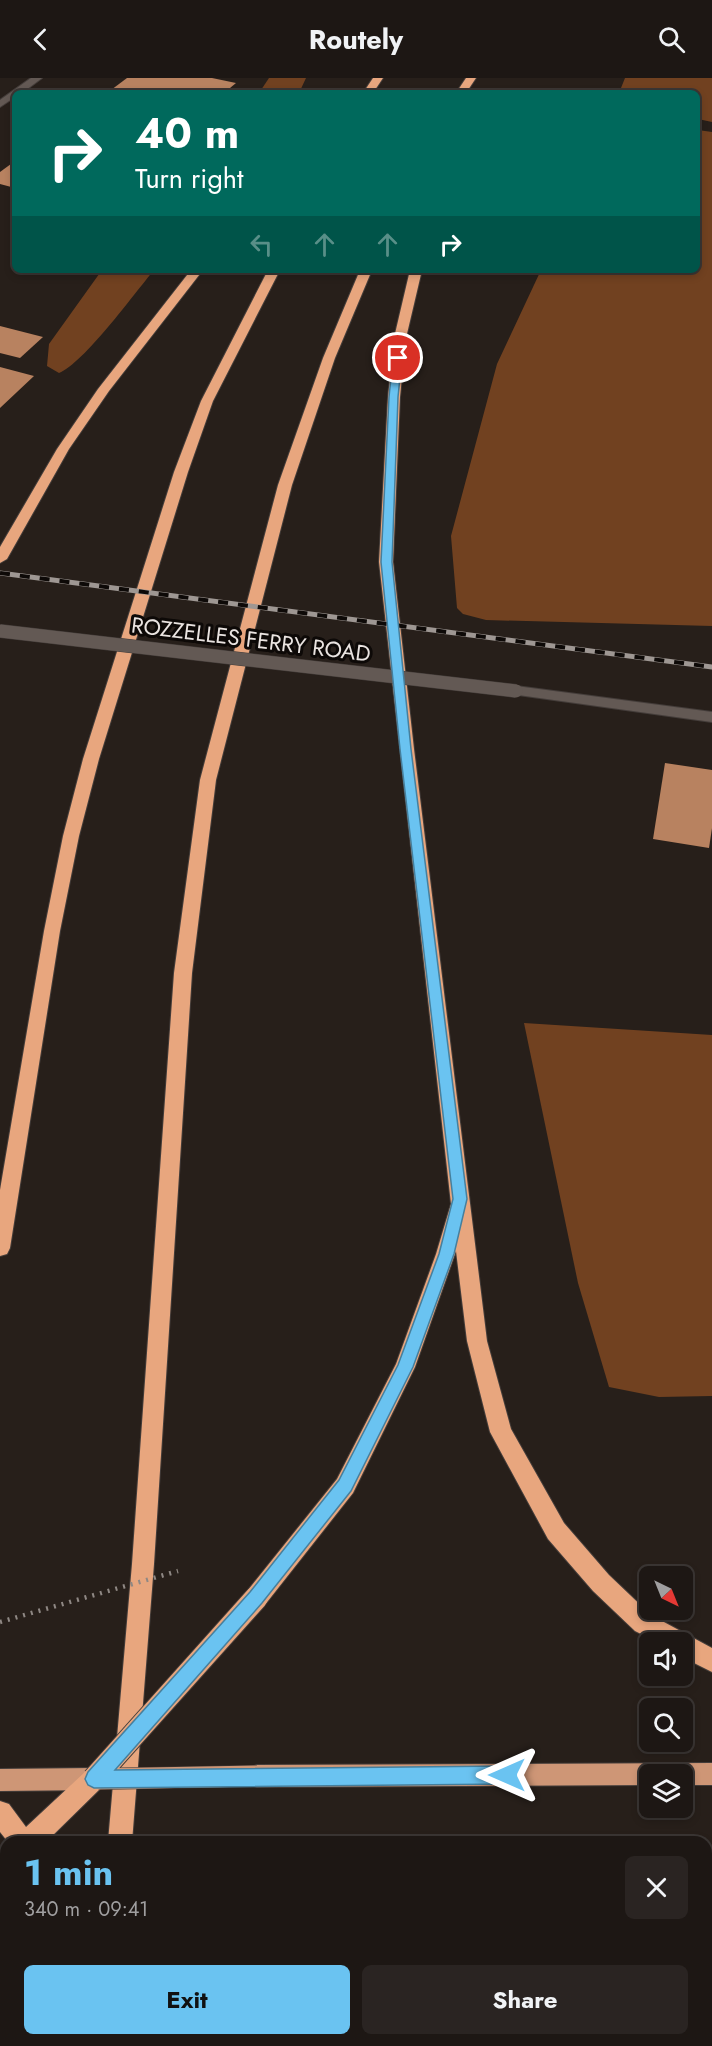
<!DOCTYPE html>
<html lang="en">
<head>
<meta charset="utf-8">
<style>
	:root { --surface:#1d1714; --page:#2a2422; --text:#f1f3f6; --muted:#a09fa0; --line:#3b3634; --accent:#6ac3f1 }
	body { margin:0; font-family:Jost,sans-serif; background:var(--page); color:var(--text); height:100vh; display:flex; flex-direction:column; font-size:22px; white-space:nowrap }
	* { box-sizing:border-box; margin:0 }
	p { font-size:20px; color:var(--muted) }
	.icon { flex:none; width:33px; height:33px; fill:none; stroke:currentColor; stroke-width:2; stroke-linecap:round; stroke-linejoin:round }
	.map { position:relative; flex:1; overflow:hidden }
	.side { position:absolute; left:0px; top:1758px; width:712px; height:210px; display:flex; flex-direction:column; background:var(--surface); border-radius:18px 18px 0 0; box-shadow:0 3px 9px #0003,0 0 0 2px var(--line) }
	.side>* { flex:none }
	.hud { position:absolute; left:12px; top:12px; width:688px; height:183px; border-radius:9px; box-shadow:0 3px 9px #0003,0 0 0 2px var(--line); background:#00695c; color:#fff; overflow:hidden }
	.needle { width:39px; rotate:137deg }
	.buttons { position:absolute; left:639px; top:1488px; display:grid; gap:12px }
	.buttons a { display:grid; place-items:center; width:54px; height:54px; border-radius:9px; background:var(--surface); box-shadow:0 3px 9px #0003,0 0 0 2px var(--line); font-size:30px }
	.pin { position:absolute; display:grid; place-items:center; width:51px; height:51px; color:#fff; margin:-26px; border:3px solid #fff; border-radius:50%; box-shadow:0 2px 6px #0007 }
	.me { position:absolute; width:66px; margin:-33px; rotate:270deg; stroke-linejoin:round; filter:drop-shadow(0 0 4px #0008) }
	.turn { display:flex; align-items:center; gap:21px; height:126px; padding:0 24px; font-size:27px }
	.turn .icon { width:78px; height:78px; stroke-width:2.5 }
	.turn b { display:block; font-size:42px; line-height:51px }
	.lanes { display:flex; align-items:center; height:57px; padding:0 24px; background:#0003; justify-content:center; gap:30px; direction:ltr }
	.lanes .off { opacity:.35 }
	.round { display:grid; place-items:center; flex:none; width:63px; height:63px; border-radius:9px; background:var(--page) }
	.head { display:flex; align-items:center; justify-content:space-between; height:102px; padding:0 24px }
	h1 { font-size:36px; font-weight:700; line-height:45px; color:var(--accent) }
	.cta { display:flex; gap:12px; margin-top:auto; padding:12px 24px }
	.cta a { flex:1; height:69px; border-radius:9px; background:var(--accent); color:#111; font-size:24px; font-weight:700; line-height:69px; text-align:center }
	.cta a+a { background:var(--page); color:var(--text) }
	header { display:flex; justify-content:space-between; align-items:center; height:78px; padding:0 24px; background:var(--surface); font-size:27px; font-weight:700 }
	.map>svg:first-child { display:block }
	.forest { fill:#714120 }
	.building { fill:#b88260 }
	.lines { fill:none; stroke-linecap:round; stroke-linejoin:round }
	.minor-casing { stroke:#443d3a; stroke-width:2 }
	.tertiary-casing { stroke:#443d3a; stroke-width:2 }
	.trunk-casing { stroke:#443d3a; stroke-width:2 }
	.motorway-casing { stroke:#443d3a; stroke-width:2 }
	.minor { fill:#635954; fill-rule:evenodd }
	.tertiary { fill:#635954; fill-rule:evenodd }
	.trunk { fill:#ce9676; fill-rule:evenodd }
	.motorway { fill:#e8a67e; fill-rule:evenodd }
	.rail-casing { stroke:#9e9793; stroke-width:5 }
	.rail { stroke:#0d0907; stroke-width:4; stroke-dasharray:10; stroke-linecap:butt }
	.tertiary-bridge-casing { stroke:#443d3a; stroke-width:14; stroke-linecap:butt }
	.trunk-bridge-casing { stroke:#443d3a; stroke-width:22; stroke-linecap:butt }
	.motorway-bridge-casing { stroke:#443d3a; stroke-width:25; stroke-linecap:butt }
	.path-bridge { stroke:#8f8884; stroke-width:4.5; stroke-dasharray:2 6; stroke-linecap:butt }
	.tertiary-bridge { stroke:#635954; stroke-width:13 }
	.trunk-bridge { stroke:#ce9676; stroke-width:21 }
	.motorway-bridge { stroke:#e8a67e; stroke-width:23 }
	.route { fill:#6ac3f1; stroke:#457f9d; stroke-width:1.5 }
	.labels { text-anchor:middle; stroke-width:6; stroke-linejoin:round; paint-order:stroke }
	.street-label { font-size:22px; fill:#eae4e1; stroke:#0d0907 }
</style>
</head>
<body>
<header><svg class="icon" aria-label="back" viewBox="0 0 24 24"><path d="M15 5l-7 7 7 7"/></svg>Routely<svg class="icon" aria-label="search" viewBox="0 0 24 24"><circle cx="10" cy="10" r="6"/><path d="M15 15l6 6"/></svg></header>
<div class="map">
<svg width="712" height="1968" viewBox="0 0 712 1968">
	<rect width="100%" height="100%" fill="#271f1a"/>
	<!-- forest -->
	<g class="forest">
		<path d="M 269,0 L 306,0 L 299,15 L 259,15 Z"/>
		<path d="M 625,0 L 712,0 L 712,44 L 698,41 L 698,15 L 619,15 Z"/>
		<path d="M 698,52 L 712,54 L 712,548 L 486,542 L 463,536 L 457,530 L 451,458 L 497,286 L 541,192 L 698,192 Z"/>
		<path d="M 102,192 L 154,192 C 134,216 84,285 59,295 L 47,288 L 49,266 Z"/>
		<path d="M 524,945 L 712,957 L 712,1318 L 659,1319 L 609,1309 L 578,1205 Z"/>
	</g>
	<!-- building -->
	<g class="building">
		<path d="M 127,0 L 212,0 L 236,5 L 224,15 L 107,15 Z"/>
		<path d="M 15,83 L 15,110 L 0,106 L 0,94 Z"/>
		<path d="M 0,248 L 43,259 L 20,280 L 0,275 Z"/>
		<path d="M 0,289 L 34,298 L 0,330 Z"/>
		<path d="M 665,685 L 712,692 L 712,750 L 709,770 L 653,761 Z"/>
	</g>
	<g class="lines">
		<!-- minor casing -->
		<g class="minor-casing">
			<path id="minor" d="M 31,0 L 42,0 L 22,15 L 15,15 L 15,19 L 0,29 L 0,22 Z"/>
		</g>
		<!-- tertiary casing -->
		<g class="tertiary-casing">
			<path id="tertiary" d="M 516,608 L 712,634 L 712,644 L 511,616 L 509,613 Z"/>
		</g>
		<!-- trunk casing -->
		<g class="trunk-casing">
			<g id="trunk">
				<path d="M 712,1685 L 712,1707 L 682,1707 L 682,1696 L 650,1696 L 650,1707 L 257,1709 L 249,1706 L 246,1698 L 249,1690 L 257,1687 Z"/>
				<path d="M 94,1690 L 102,1693 L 105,1701 L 102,1709 L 94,1712 L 0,1713 L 0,1691 Z"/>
				<rect x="0" y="1817" width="6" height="22"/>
				<rect x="706" y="1832" width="6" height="24"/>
			</g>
		</g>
		<!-- motorway casing -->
		<g class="motorway-casing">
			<g id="motorway">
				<path d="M 373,0 L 383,0 L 373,15 L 363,15 Z"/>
				<path d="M 466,0 L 476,0 L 466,15 L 456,15 Z"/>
				<path d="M 191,192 L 203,192 L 109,313 L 69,371 L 7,481 L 0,485 L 0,469 L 57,371 L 98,311 Z"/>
				<path d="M 268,192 L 280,192 L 213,323 L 188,394 L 99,681 L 79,758 L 60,853 L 10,1170 L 7,1176 L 0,1178 L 0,1112 L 44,853 L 63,758 L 83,681 L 174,394 L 201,323 Z"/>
				<path d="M 360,192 L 372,192 L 335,280 L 292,407 L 216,702 L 192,895 L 154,1486 L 132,1764 L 108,1764 L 132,1486 L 174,895 L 200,702 L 278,407 L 323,280 Z"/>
				<path d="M 410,192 L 422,192 L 406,260 L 400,319 L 393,484 L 414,671 L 487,1263 L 511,1351 L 564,1445 L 609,1497 L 651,1537 L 712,1570 L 712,1594 L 682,1579 L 682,1564 L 657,1564 L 635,1553 L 593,1513 L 548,1461 L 490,1354 L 467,1263 L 456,1173 L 415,1289 L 353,1415 L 264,1528 L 256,1531 L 248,1528 L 245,1520 L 248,1512 L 337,1401 L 396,1286 L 436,1176 L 451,1126 L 379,484 L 388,319 L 394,260 Z"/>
				<path d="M 94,1689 L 102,1693 L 106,1701 L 102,1709 L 46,1764 L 8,1764 L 0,1754 L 0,1723 L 9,1726 L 26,1749 L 86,1693 Z"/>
				<path d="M 6,1772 L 6,1799 L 0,1801 L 0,1774 Z"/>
				<rect x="90" y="1962" width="26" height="6"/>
				<path d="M 152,1962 L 181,1962 L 183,1968 L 154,1968 Z"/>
			</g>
		</g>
		<!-- minor -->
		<use href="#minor" class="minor"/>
		<!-- tertiary -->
		<use href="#tertiary" class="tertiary"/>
		<!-- trunk -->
		<use href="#trunk" class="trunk"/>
		<!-- motorway -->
		<use href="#motorway" class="motorway"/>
		<!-- rail casing -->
		<g class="rail-casing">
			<path id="rail" d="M 0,495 L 712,589"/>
		</g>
		<!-- rail -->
		<use href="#rail" class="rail"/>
		<!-- tertiary-bridge casing -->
		<g class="tertiary-bridge-casing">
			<path id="tertiary-bridge" d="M 0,553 L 516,613"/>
		</g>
		<!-- trunk-bridge casing -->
		<g class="trunk-bridge-casing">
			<path id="trunk-bridge" d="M 94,1701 L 257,1698"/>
		</g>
		<!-- motorway-bridge casing -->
		<g class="motorway-bridge-casing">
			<path id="motorway-bridge" d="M 94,1701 L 256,1520"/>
		</g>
		<!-- path-bridge -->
		<path class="path-bridge" d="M 0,1544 L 178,1493"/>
		<!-- tertiary-bridge -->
		<use href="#tertiary-bridge" class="tertiary-bridge"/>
		<!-- trunk-bridge -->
		<use href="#trunk-bridge" class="trunk-bridge"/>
		<!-- motorway-bridge -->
		<use href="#motorway-bridge" class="motorway-bridge"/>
	</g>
	<!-- route -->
	<path class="route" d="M 398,277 L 402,280 L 398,319 L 392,484 L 411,671 L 467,1121 L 454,1176 L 413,1289 L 351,1413 L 262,1525 L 115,1692 L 507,1688 L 514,1690 L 516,1697 L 514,1703 L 507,1706 L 94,1710 L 88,1707 L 85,1701 L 88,1694 L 250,1514 L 339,1402 L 398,1287 L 439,1176 L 453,1121 L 400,671 L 381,484 L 389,319 L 393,280 Z"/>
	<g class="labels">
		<!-- street labels -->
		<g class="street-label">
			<text transform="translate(251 561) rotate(7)" y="8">ROZZELLES FERRY ROAD</text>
		</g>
	</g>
</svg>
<div class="buttons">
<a><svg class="needle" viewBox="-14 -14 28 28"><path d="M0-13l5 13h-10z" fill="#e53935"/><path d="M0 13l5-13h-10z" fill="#a09fa0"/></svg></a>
<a><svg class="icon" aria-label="sound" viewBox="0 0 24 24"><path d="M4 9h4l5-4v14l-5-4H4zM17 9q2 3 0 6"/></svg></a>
<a><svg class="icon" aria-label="search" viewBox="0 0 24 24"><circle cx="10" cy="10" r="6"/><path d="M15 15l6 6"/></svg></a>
<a><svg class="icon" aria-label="layers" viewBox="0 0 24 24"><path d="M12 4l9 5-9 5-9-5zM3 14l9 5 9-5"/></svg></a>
</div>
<div class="pin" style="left:398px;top:280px;background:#d93025"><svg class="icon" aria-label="arrive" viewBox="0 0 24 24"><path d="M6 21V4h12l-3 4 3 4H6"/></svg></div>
<svg class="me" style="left:507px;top:1697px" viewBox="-20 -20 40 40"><path d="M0-17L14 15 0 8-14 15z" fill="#6ac3f1" stroke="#fff" stroke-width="4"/></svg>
<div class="hud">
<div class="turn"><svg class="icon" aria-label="right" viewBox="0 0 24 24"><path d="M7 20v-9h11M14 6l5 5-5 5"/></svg><div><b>40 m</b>Turn right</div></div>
<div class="lanes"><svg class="icon off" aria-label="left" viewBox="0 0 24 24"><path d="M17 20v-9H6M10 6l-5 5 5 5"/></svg><svg class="icon off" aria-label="ahead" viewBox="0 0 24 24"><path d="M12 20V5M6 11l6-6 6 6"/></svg><svg class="icon off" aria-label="ahead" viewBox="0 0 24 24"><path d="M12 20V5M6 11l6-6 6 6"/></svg><svg class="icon" aria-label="right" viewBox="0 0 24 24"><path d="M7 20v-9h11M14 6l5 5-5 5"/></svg></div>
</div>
<section class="side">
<div class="head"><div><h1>1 min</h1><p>340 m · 09:41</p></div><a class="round"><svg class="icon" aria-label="close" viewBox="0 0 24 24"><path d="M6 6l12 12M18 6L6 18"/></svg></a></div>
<div class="cta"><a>Exit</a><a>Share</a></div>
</section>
</div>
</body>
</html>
